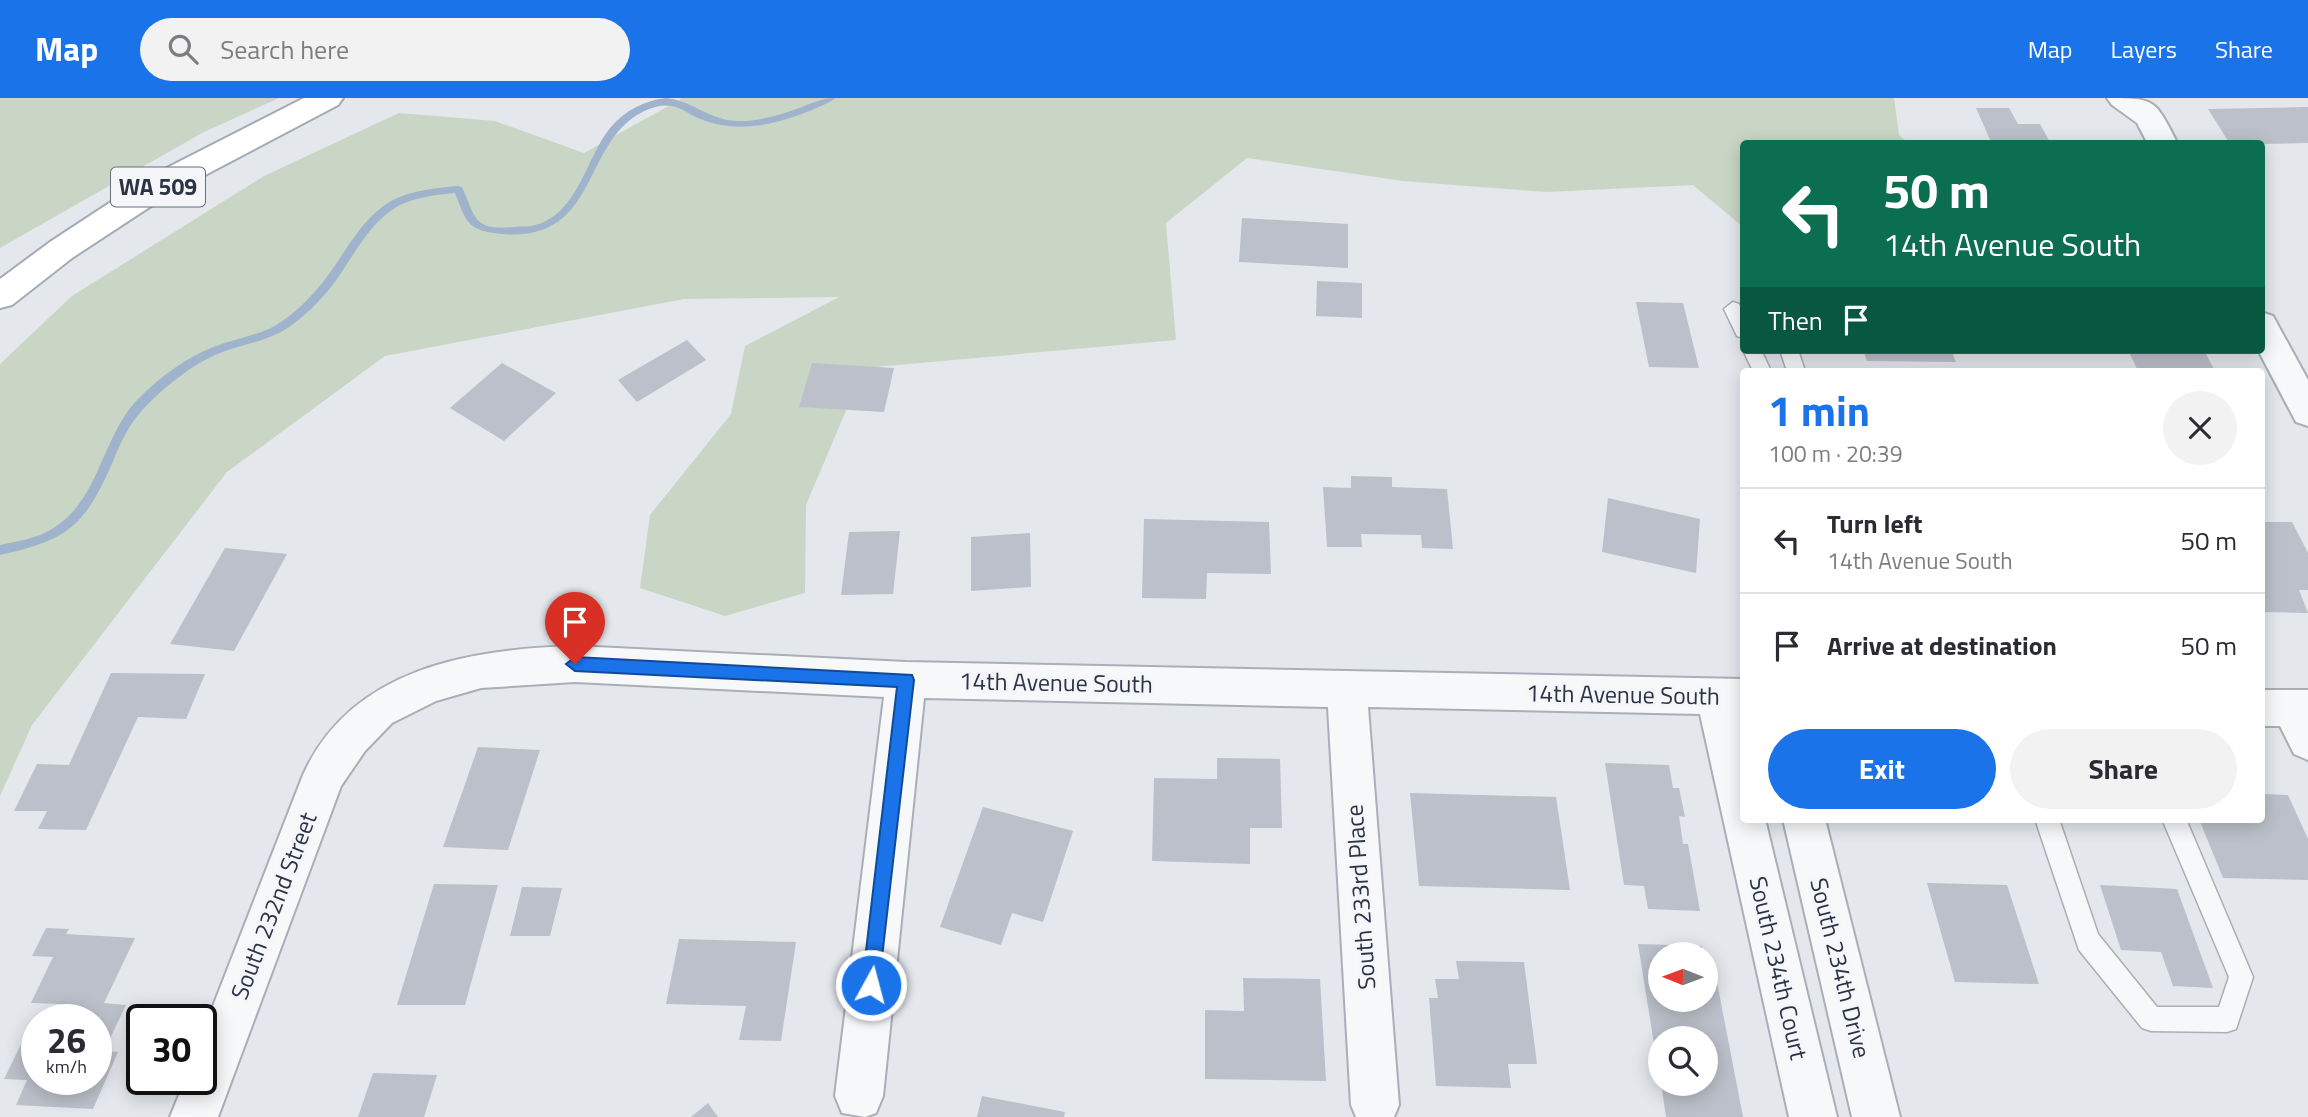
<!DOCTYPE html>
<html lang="en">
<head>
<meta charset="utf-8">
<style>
	:root { --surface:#fff; --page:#f2f2f3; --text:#2b2b33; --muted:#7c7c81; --line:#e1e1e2; --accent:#1a73e8 }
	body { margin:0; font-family:"Titillium Web",sans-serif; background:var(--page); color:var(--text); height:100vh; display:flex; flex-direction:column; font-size:26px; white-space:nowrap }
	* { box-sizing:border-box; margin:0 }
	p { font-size:23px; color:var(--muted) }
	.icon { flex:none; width:38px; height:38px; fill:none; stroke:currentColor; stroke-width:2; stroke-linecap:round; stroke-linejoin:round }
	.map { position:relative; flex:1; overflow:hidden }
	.sheet { position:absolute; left:1740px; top:270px; width:525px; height:455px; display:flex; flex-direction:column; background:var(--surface); border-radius:7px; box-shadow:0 4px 18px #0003 }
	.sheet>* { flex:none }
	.hud { position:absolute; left:1740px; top:42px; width:525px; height:214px; border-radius:7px; box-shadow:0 4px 18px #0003; background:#0b6e4f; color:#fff; overflow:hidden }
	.needle { width:46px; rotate:271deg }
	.fabs { position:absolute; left:1648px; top:844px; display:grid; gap:14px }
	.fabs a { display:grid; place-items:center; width:70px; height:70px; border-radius:50%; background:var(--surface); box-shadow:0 4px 18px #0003; font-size:35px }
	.speed { position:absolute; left:21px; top:906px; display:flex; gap:14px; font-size:35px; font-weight:700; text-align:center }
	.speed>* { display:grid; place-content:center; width:91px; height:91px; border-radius:50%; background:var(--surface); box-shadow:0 4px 18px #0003; line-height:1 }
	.speed small { font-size:18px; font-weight:400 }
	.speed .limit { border:4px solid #111; border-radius:10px; background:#fff; color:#111 }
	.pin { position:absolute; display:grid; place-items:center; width:60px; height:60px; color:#fff; margin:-72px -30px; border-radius:50% 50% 50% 0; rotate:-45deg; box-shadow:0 0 7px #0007 }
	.pin .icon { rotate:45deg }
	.me { position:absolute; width:77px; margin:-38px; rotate:7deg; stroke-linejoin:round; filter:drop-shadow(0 0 5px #0008) }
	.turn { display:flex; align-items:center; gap:24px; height:147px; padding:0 28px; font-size:32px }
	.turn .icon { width:91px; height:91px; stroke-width:2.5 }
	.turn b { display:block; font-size:49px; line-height:60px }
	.then { display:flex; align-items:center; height:66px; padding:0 28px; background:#0003; gap:14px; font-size:26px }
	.round { display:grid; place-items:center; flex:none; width:74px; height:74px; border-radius:37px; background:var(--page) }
	.head { display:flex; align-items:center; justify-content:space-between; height:119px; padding:0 28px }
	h1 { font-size:42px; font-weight:700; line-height:52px; color:var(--accent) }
	.button { display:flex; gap:14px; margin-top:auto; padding:14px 28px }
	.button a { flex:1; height:80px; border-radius:42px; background:var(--accent); color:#fff; font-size:28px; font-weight:700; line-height:80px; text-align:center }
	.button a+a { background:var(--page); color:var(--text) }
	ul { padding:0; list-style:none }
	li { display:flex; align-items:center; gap:21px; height:105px; padding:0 28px; border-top:2px solid var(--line) }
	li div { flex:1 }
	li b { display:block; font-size:26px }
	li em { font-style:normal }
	header { display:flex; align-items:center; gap:42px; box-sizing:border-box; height:98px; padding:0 35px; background:var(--accent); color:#fff }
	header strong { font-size:33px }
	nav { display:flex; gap:38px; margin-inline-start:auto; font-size:24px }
	.search { width:490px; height:63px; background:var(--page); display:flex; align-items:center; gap:18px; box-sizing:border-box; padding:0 24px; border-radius:38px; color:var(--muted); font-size:26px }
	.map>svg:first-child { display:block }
	.green { fill:#c9d6c5 }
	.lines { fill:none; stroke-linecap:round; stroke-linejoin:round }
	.stream { fill:#9fb4cc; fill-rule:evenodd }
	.building { fill:#bbc0ca }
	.lane-casing { stroke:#a9aeb7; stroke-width:3 }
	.street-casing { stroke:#a9aeb7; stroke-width:4 }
	.primary-casing { stroke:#a3abb8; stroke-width:4 }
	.lane { fill:#f7f8fa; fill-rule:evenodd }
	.street { fill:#f7f8fa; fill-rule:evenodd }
	.primary { fill:#fff; fill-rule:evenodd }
	.route { fill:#1a73e8; stroke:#114b97; stroke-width:2 }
	.labels { text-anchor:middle; stroke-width:6; stroke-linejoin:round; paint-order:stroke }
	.shield { fill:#f4f6f9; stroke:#676e7b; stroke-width:2 }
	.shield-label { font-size:23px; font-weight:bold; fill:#2b3445 }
	.street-label { font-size:24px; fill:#2b3445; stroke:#f4f6f9 }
</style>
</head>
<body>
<header>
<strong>Map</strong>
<div class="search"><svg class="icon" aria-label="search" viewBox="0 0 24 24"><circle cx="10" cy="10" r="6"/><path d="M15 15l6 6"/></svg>Search here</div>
<nav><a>Map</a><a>Layers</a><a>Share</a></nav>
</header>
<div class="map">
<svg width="2308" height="1019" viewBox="0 0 2308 1019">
	<rect width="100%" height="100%" fill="#e4e7ec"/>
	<!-- green -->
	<g class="green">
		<path d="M 0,0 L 279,0 L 202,35 L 0,150 Z"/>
		<path d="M 683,0 L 1894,0 L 1899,37 L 1908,45 L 1743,46 L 1743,129 L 1693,87 L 1547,94 L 1403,83 L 1247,60 L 1166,125 L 1176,242 L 864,270 L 806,407 L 805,495 L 725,518 L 640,490 L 650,417 L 731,316 L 745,248 L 839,199 L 684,201 L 385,258 L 227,374 L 32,627 L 0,698 L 0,266 L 72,198 L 264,78 L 399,15 L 495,23 L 584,55 Z"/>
	</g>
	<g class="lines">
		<!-- stream -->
		<path class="stream" d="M 666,0 C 694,3 709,23 740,23 C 760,23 780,17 799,10 C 812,5 822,0 836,0 C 829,5 820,8 812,12 C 779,25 744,35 709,24 C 684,17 678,0 649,11 C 579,39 603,145 501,136 C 468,133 466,124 455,95 C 435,97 416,99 398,108 C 367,126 352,162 331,189 C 319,204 305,218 289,229 C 270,242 246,246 225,253 C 195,264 169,285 147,307 C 131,323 122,341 114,361 C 86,426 70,442 0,457 L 0,447 C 19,443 39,440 55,429 C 100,400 102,338 138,301 C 160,279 186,259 216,248 C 238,240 262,237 281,224 C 297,213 311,199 323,184 C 345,156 360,121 391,103 C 412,92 435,90 458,88 L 462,89 C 476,119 472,133 514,129 C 521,128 529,129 536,127 C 578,115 586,60 610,30 C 624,13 645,2 666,0 Z"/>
	</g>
	<!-- building -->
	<g class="building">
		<path d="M 2308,9 L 2308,45 L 2261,46 L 2230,46 L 2208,11 Z"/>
		<path d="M 1976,10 L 2009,10 L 2018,26 L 2040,26 L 2051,46 L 1992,46 Z"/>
		<path d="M 1242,120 L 1348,126 L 1348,170 L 1239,164 Z"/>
		<path d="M 1317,183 L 1362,185 L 1362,220 L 1316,218 Z"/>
		<path d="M 1636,204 L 1683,205 L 1699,270 L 1649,269 Z"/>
		<path d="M 687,242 L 706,262 L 637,304 L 618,282 Z"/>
		<path d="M 1863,252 L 1951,252 L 1956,264 L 1867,263 Z"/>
		<path d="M 2128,252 L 2204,252 L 2215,273 L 2138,273 Z"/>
		<path d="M 502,265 L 556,295 L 504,343 L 450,310 Z"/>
		<path d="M 812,265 L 894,270 L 884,314 L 799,309 Z"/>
		<path d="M 1351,378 L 1392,379 L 1392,389 L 1447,391 L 1453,451 L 1422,450 L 1421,437 L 1361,436 L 1362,449 L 1327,449 L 1323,389 L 1351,390 Z"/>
		<path d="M 1608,400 L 1700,421 L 1696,475 L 1602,454 Z"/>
		<path d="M 1144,421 L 1269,424 L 1271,476 L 1207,475 L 1206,501 L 1142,500 Z"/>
		<path d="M 2261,424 L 2292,424 L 2308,455 L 2308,492 L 2299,492 L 2308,515 L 2261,514 Z"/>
		<path d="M 900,433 L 893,496 L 841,497 L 849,434 Z"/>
		<path d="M 1030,435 L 1031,489 L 971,493 L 971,439 Z"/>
		<path d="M 225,450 L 287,456 L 234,553 L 170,546 Z"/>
		<path d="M 111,575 L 205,576 L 186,621 L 138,619 L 86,732 L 38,731 L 47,713 L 14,713 L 37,666 L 69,667 Z"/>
		<path d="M 478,649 L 540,652 L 508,752 L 443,749 Z"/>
		<path d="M 1217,660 L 1280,661 L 1282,730 L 1250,730 L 1250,766 L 1152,763 L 1154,680 L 1217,681 Z"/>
		<path d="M 1605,665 L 1669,667 L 1673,690 L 1679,690 L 1685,719 L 1679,718 L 1683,746 L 1688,746 L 1700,813 L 1648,811 L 1644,788 L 1624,787 Z"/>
		<path d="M 1410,695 L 1556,699 L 1570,792 L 1419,788 Z"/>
		<path d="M 2261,696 L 2288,697 L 2308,741 L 2308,782 L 2223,780 L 2199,721 L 2261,721 Z"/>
		<path d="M 983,709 L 1073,733 L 1043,824 L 1012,815 L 1001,847 L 940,829 Z"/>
		<path d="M 1927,785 L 2007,787 L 2039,886 L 1955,884 Z"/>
		<path d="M 434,786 L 498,787 L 465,907 L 397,907 Z"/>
		<path d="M 2100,787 L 2177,791 L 2213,890 L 2173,888 L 2161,854 L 2121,852 Z"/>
		<path d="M 522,789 L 562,790 L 550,838 L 510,838 Z"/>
		<path d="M 46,830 L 69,831 L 66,836 L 135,840 L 104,905 L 126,907 L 104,953 L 118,954 L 93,1011 L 16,1007 L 27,982 L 4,981 L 33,922 L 37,923 L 37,982 L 96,982 L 96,922 L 53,922 L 61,906 L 31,905 L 53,859 L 32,858 Z"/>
		<path d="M 679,841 L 796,844 L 781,943 L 739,942 L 746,908 L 666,906 Z"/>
		<path d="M 1638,846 L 1702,848 L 1703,856 L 1661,856 L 1661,901 L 1706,901 L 1706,873 L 1715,874 L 1743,1019 L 1666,1019 L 1661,985 L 1706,985 L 1706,940 L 1661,940 L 1659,977 Z"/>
		<path d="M 1456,863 L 1524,864 L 1537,966 L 1508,966 L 1511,990 L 1436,988 L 1429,900 L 1438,900 L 1435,881 L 1459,881 Z"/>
		<path d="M 1243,880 L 1320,881 L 1326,983 L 1205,981 L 1205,912 L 1244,913 Z"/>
		<path d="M 373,975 L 437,977 L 424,1019 L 358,1019 Z"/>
		<path d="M 982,998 L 1065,1014 L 1064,1019 L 977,1019 Z"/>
		<path d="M 708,1005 L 718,1019 L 691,1019 Z"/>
	</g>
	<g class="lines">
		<!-- lane casing -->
		<g class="lane-casing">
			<g id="lane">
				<path d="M 1733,204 L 1739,206 L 1743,213 L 1743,240 L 1737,238 L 1724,211 Z"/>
				<path d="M 1743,252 L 1761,252 L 1771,273 L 1753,273 Z"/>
				<path d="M 1780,252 L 1798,252 L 1805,273 L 1787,273 Z"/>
				<path d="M 2035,721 L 2059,721 L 2098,836 L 2157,909 L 2219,909 L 2229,879 L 2162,721 L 2186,721 L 2253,879 L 2236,931 L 2227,934 L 2151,933 L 2142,930 L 2079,852 Z"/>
			</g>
		</g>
		<!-- street casing -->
		<g class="street-casing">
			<g id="street">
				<path d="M 2107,0 C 2157,0 2155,2 2178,46 L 2148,46 L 2137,25 L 2112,7 Z"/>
				<path d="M 2261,214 L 2273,218 L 2308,282 L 2308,328 L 2296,324 L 2258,252 L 2261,252 Z"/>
				<path d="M 575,548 L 906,564 L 1743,581 L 1743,617 L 1740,617 L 1743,721 L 1765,721 L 1837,1019 L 1789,1019 L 1700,616 L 1368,609 L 1399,1007 L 1394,1019 L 1356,1019 L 1351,1007 L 1328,609 L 924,600 L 883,998 L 876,1015 L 865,1019 L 842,1015 L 835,998 L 884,599 L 575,584 L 481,590 L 436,603 L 392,625 L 365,653 L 341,688 L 218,1019 L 170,1019 L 185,982 L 201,982 L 201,939 L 303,677 C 351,570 470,551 575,548 Z"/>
				<path d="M 2261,592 L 2308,592 L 2308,662 L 2294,656 L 2280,628 L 2261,628 Z"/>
				<path d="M 1783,721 L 1825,721 L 1900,1019 L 1852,1019 Z"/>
			</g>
		</g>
		<!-- primary casing -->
		<g class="primary-casing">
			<path id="primary" d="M 304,0 L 343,0 L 338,7 L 171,95 L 72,160 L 12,207 L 0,210 L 0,181 L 50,144 L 149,79 Z"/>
		</g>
		<!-- lane -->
		<use href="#lane" class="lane"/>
		<!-- street -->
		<use href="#street" class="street"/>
		<!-- primary -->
		<use href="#primary" class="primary"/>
	</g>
	<!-- route -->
	<path class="route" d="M 575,559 L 912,577 L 914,582 L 878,894 L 871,896 L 865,894 L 862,887 L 897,589 L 575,573 L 566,566 Z"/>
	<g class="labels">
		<!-- shield labels -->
		<rect class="shield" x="111" y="69.5" width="94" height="39" rx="5"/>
		<g class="shield-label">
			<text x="158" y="97">WA 509</text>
		</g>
		<!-- street labels -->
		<g class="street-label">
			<text transform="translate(1056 585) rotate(1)" y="8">14th Avenue South</text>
			<text transform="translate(1623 597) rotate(1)" y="8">14th Avenue South</text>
			<text transform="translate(1361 799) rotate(-94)" y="8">South 233rd Place</text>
			<text transform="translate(274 808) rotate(-69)" y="8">South 232nd Street</text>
			<text transform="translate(1778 870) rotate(77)" y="8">South 234th Court</text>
			<text transform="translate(1840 870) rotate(76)" y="8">South 234th Drive</text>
		</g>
	</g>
</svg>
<div class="fabs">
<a><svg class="needle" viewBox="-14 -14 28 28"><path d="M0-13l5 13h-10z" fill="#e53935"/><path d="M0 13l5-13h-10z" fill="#7c7c81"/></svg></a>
<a><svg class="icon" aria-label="search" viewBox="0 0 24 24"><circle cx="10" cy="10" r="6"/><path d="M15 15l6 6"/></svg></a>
</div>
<div class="speed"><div>26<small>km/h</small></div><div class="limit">30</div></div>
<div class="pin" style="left:575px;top:566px;background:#d93025"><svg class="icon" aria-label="arrive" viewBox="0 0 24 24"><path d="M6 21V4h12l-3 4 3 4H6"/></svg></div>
<svg class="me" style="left:871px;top:887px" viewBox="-20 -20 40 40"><circle r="17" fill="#1a73e8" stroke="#fff" stroke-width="3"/><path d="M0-11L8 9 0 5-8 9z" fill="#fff"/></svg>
<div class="hud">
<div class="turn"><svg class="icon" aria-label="left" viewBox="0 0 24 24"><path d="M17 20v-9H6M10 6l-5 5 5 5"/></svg><div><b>50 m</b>14th Avenue South</div></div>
<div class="then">Then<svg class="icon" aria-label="arrive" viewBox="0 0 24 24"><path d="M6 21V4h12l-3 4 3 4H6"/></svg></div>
</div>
<section class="sheet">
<div class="head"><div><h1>1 min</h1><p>100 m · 20:39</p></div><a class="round"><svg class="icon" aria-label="close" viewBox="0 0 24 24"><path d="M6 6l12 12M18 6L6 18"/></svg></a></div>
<ul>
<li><svg class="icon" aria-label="left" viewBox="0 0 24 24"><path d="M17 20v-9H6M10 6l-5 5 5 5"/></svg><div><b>Turn left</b><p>14th Avenue South</p></div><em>50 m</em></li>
<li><svg class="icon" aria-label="arrive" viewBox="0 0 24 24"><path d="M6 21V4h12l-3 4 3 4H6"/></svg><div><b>Arrive at destination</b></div><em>50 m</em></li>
</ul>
<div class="button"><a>Exit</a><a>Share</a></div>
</section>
</div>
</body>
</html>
